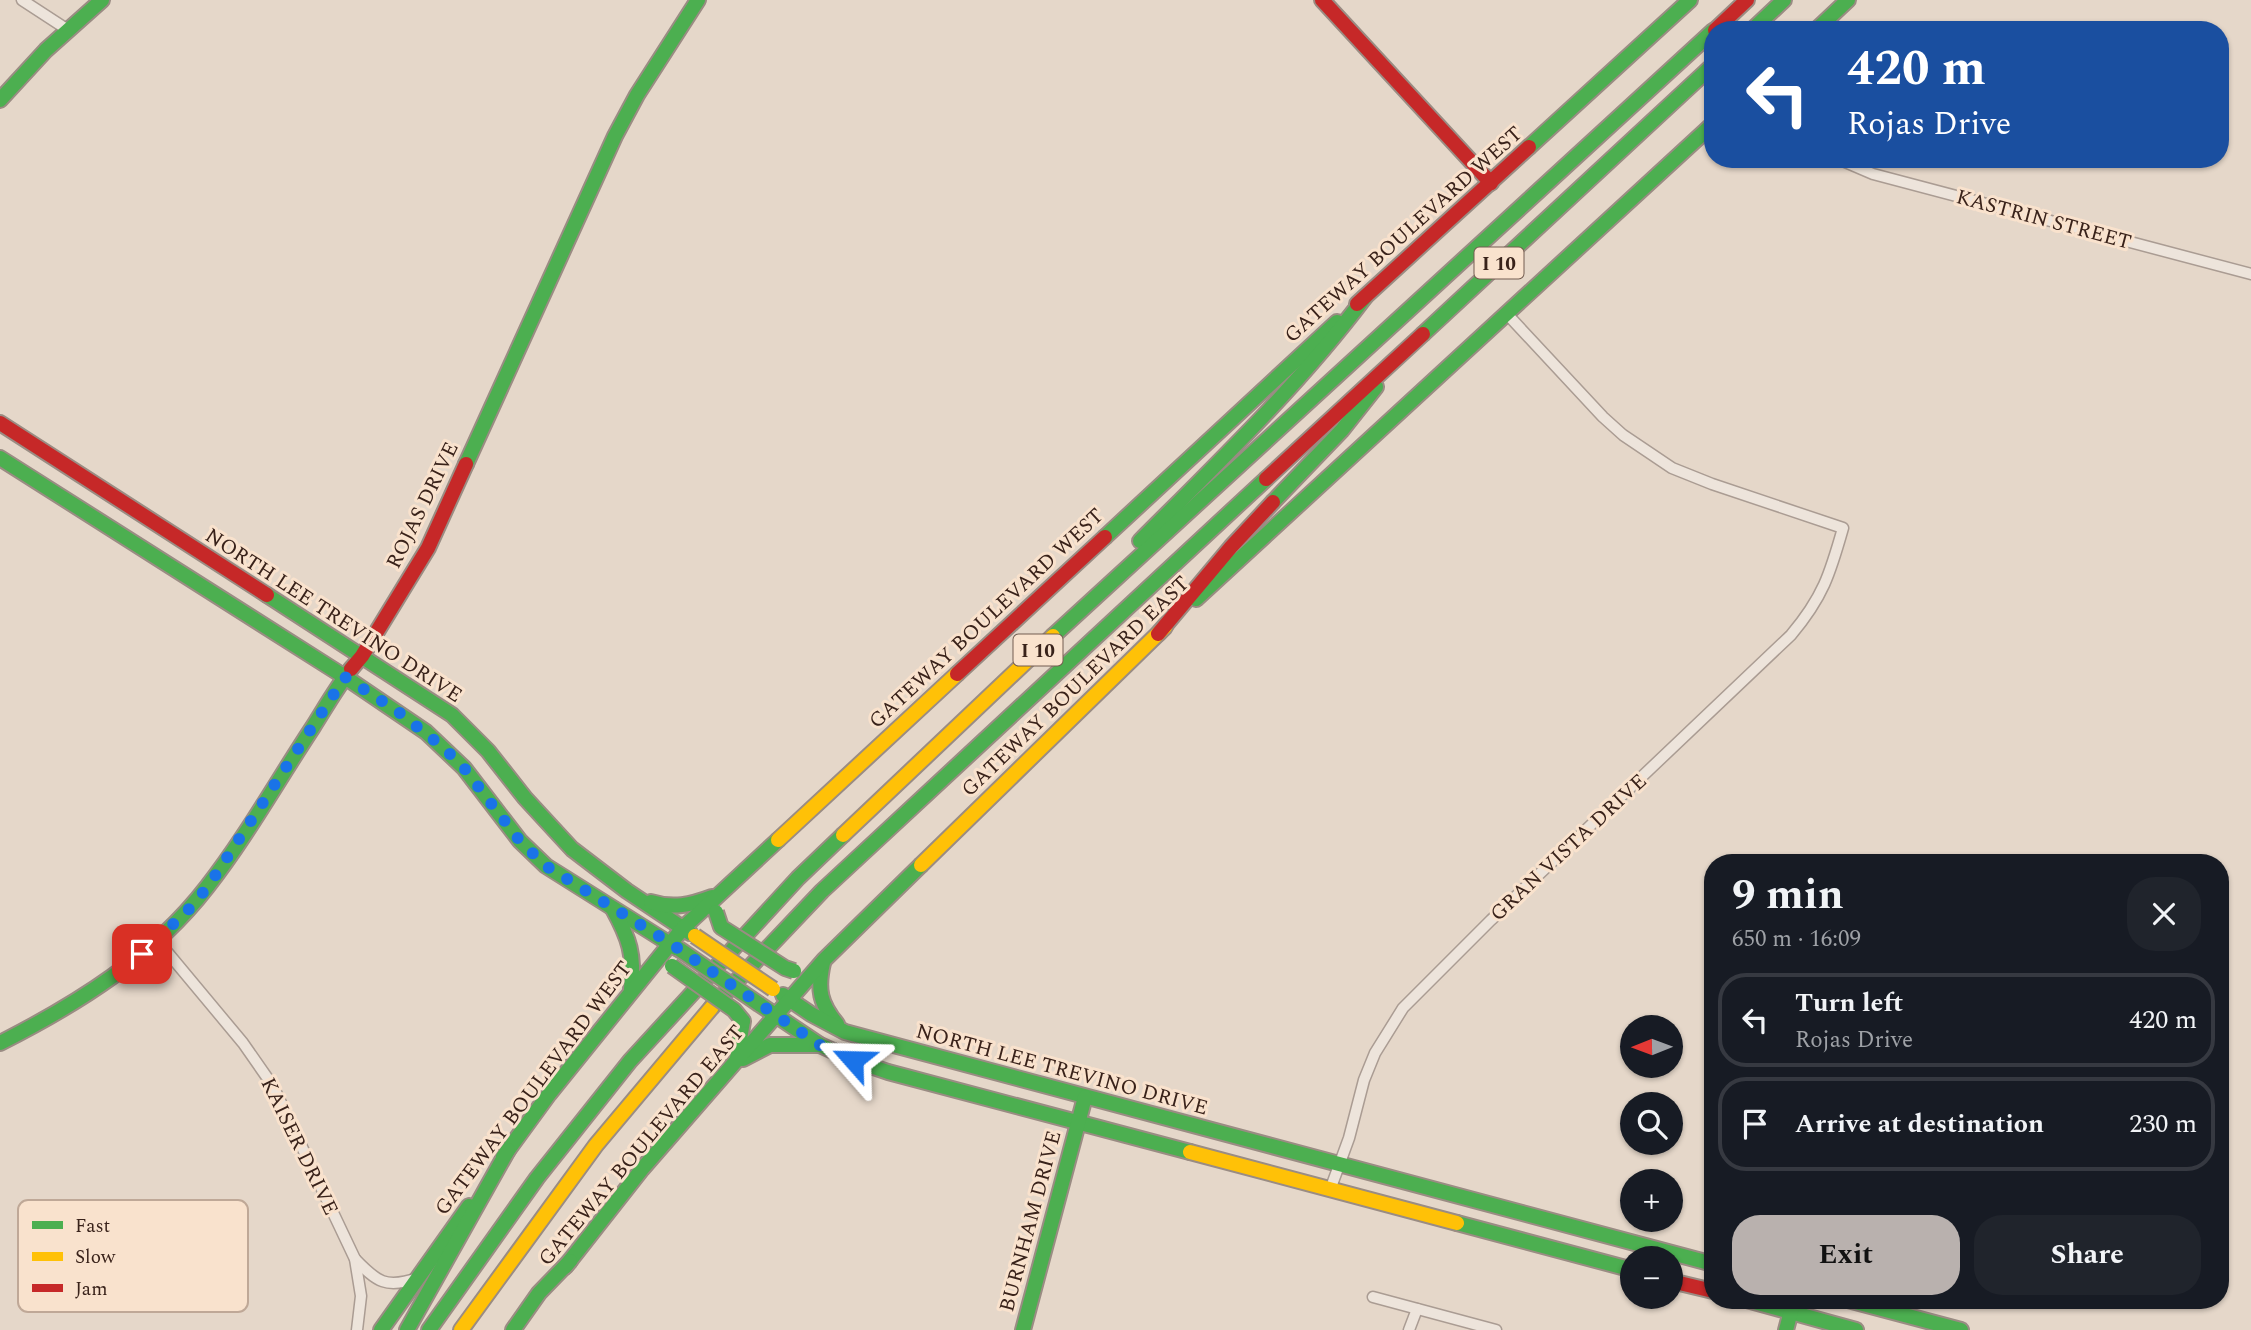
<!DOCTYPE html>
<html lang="en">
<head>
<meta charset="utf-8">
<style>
	:root { --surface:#171b24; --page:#20242c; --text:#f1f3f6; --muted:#9ea1a6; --line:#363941; --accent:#b9b1ae }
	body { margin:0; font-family:Spectral,serif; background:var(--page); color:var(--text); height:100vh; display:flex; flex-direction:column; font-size:26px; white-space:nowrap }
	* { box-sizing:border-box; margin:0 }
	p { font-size:23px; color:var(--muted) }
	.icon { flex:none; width:38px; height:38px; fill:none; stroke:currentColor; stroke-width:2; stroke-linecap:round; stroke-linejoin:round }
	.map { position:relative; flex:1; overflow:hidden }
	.side { position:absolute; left:1704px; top:854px; width:525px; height:455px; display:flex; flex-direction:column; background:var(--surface); border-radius:28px; box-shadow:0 2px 5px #0004 }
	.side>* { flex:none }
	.top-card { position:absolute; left:1704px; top:21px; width:525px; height:147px; border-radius:28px; box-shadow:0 2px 5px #0004; background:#1a4fa0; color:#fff; overflow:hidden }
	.needle { width:46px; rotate:269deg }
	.tools { position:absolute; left:1620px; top:1015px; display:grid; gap:14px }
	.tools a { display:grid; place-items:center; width:63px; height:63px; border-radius:50%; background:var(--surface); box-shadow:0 2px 5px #0004; font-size:35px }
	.pin { position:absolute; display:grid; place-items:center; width:60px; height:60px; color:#fff; margin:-30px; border-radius:14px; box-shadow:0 4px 10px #0006 }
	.me { position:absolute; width:77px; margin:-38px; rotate:295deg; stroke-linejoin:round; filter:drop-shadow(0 0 5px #0008) }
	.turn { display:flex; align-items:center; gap:24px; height:147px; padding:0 28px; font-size:32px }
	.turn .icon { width:91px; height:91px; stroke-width:2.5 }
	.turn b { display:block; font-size:49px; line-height:60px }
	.round { display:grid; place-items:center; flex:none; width:74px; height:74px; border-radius:28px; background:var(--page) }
	.headline { display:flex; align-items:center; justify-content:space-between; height:119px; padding:0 28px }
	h1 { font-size:42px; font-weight:700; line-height:52px }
	.primary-button { display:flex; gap:14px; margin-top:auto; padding:14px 28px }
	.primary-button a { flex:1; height:80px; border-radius:28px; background:var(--accent); color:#111; font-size:28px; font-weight:700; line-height:80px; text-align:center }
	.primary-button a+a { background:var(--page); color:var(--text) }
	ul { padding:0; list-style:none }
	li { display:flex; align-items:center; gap:21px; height:94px; margin:0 14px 10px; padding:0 14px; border:4px solid var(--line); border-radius:28px }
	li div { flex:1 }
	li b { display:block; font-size:26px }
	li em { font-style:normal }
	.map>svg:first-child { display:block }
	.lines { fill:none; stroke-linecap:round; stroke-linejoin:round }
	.street-casing { stroke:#aa9c93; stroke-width:13 }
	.fast-casing { stroke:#9a8c83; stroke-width:18 }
	.slow-casing { stroke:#9a8c83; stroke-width:18 }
	.jam-casing { stroke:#9a8c83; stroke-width:18 }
	.street { stroke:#ede4db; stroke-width:10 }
	.fast { stroke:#4caf50; stroke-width:14 }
	.slow { stroke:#ffc107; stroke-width:14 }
	.jam { stroke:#c62828; stroke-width:14 }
	.fast-bridge-casing { stroke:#9a8c83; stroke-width:18; stroke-linecap:butt }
	.slow-bridge-casing { stroke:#9a8c83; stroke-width:18; stroke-linecap:butt }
	.fast-bridge { stroke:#4caf50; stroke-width:14 }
	.slow-bridge { stroke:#ffc107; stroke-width:14 }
	.route { stroke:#1a73e8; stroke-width:12; stroke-dasharray:0 21.6 }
	.labels { text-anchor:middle; stroke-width:6; stroke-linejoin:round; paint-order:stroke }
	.shield { fill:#f9e2cd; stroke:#735c50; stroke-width:2 }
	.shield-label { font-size:19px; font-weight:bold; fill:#39221a }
	.street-label { font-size:21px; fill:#39221a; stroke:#f9e2cd }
	.key { fill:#f9e2cd; stroke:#bfa897; stroke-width:2 }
	.key-label { font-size:19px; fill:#39221a }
</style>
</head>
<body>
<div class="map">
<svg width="2251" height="1330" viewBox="0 0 2251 1330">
	<rect width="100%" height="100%" fill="#e5d7c9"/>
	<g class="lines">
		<!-- street casing -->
		<g class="street-casing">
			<g id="street">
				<path d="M 22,0 L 68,30"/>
				<path d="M 1838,159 L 1873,174 L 2251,274"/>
				<path d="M 158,941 L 243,1043 L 273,1086 L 355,1259 L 361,1296 L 357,1330"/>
				<path d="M 1330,1190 L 1349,1138 L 1364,1080 L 1375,1053 L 1403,1008 L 1491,920 L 1791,635 C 1823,597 1830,574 1843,528 L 1712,484 L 1672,468 L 1623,435 L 1603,417 L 1507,314"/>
				<path d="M 355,1259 C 377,1282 386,1289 418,1278"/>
				<path d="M 1373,1297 L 1496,1330"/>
				<path d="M 1409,1330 L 1417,1309"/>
			</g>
		</g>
		<!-- fast casing -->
		<g class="fast-casing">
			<g id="fast">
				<path d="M 1752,30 L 1784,0"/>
				<path d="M 1816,30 L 1848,0"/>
				<path d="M 0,100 L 46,50 L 102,0"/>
				<path d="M 1529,147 L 1690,0"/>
				<path d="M 1423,334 L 1713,65"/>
				<path d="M 0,458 L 345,677 L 426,732 L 464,768 L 520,841 L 546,866 L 678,949"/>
				<path d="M 466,464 L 615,136 L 637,95 L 698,0"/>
				<path d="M 1273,502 L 1342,430 L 1376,387"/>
				<path d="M 1105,537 L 1337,322"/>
				<path d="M 1140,541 C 1218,463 1299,385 1365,297"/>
				<path d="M 267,595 L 452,715 L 488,751 L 525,798 L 572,849 L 627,891 L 690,933"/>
				<path d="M 1196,599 L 1713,124"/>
				<path d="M 1053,636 L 1713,31"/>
				<path d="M 651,902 C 673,909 691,905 712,897"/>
				<path d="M 613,909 C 629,938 635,955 631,989"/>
				<path d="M 823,963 C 817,989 820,1004 837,1024"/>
				<path d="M 783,995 L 811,1014 L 845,1032 L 1713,1264"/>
				<path d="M 759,1004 L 820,1045 L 853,1060 L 888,1072 L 1190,1152"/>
				<path d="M 712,1007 L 822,891 L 1266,479"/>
				<path d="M 0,1043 C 77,1004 153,957 207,887 C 246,837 278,780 313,727 C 325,708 337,687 351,669"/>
				<path d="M 737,1058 L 743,1021"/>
				<path d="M 743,1059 L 770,1045 L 820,1045"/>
				<path d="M 503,1157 L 549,1094 L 683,928 L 778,840"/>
				<path d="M 1457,1223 L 1633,1270"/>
				<path d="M 565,1267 L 642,1169 L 824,960 L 921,865"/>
				<path d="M 1747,1300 L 1856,1330"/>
				<path d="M 1848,1300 L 1961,1330"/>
				<path d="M 381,1330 L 469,1206"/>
				<path d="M 407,1330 L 508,1150"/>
				<path d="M 429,1330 L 537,1178 L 630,1061 L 798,878 L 843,835"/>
				<path d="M 513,1330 L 539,1293 L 570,1261"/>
				<path d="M 1023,1330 L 1085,1097"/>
				<path d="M 1786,1330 L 1794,1300"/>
			</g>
		</g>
		<!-- slow casing -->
		<g class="slow-casing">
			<g id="slow">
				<path d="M 843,835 L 1053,636"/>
				<path d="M 778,840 L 957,674"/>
				<path d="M 921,865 L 1165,627"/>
				<path d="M 1190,1152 L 1457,1223"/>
				<path d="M 461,1330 L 596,1145 L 712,1007"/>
			</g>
		</g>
		<!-- jam casing -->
		<g class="jam-casing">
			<g id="jam">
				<path d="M 1322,0 L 1491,183"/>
				<path d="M 1715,30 L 1747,0"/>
				<path d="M 1357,304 L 1529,147"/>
				<path d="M 0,423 L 267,595"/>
				<path d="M 1266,479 L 1423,334"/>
				<path d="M 1158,634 L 1231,547 L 1273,502"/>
				<path d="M 351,669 L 362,656 L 428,548 L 466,464"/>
				<path d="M 957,674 L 1105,537"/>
				<path d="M 1671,1281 L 1713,1291"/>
			</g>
		</g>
		<!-- street -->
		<use href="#street" class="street"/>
		<!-- fast -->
		<use href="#fast" class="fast"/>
		<!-- slow -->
		<use href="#slow" class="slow"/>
		<!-- jam -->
		<use href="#jam" class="jam"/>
		<!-- fast-bridge casing -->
		<g class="fast-bridge-casing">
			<g id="fast-bridge">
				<path d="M 716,912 L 721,927 L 785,968 L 794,971"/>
				<path d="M 679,949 L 759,1004"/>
				<path d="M 672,966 L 734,1010 L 743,1021"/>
			</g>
		</g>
		<!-- slow-bridge casing -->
		<g class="slow-bridge-casing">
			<path id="slow-bridge" d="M 695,936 L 773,989"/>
		</g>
		<!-- fast-bridge -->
		<use href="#fast-bridge" class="fast-bridge"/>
		<!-- slow-bridge -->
		<use href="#slow-bridge" class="slow-bridge"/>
	</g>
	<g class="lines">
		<!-- route -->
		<path class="route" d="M 142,954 L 191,907 L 209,885 L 345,677 L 396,710 L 444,748 L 464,768 L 520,841 L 546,866 L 670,943 L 820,1045 L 853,1060"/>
	</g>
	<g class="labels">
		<!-- shield labels -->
		<g class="shield">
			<rect x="1474.5" y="247.5" width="49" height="31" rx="5"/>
			<rect x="1013.5" y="634.5" width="49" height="31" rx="5"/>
		</g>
		<g class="shield-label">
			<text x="1499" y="270">I 10</text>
			<text x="1038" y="657">I 10</text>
		</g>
		<!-- street labels -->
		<g class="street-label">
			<text transform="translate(2044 219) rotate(15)" y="7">KASTRIN STREET</text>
			<text transform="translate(1403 234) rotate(-42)" y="7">GATEWAY BOULEVARD WEST</text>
			<text transform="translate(422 505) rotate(-64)" y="7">ROJAS DRIVE</text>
			<text transform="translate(334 615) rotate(33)" y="7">NORTH LEE TREVINO DRIVE</text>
			<text transform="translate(986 618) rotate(-43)" y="7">GATEWAY BOULEVARD WEST</text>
			<text transform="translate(1075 686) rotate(-44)" y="7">GATEWAY BOULEVARD EAST</text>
			<text transform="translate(1568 847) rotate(-43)" y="7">GRAN VISTA DRIVE</text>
			<text transform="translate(1062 1069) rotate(15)" y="7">NORTH LEE TREVINO DRIVE</text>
			<text transform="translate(533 1088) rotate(-53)" y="7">GATEWAY BOULEVARD WEST</text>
			<text transform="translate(641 1145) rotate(-50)" y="7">GATEWAY BOULEVARD EAST</text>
			<text transform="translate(300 1146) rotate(64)" y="7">KAISER DRIVE</text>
			<text transform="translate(1030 1221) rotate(-75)" y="7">BURNHAM DRIVE</text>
		</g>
	</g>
	<!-- legend -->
	<rect x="18" y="1200" width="230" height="112" rx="10" class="key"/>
	<rect x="32" y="1221" width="31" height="8" fill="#4caf50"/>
	<rect x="32" y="1252" width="31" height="9" fill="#ffc107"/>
	<rect x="32" y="1284" width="31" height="8" fill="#c62828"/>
	<g class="key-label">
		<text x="75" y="1232">Fast</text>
		<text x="75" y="1263">Slow</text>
		<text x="75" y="1295">Jam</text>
	</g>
</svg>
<div class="tools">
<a><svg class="needle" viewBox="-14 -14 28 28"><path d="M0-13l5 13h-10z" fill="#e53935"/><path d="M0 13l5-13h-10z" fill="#9ea1a6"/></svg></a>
<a><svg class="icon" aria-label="search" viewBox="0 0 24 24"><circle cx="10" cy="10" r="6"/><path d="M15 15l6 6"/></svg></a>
<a>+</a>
<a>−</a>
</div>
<div class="pin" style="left:142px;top:954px;background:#d93025"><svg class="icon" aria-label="arrive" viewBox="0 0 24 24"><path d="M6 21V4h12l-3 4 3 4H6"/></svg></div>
<svg class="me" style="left:853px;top:1060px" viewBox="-20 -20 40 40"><path d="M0-17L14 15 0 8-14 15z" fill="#1a73e8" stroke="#fff" stroke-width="4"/></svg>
<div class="top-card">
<div class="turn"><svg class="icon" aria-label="left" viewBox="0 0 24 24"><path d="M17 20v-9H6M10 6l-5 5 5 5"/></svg><div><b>420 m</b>Rojas Drive</div></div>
</div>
<section class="side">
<div class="headline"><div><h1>9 min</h1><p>650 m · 16:09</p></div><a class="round"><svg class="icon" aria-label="close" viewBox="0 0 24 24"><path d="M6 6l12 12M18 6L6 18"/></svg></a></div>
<ul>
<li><svg class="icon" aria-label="left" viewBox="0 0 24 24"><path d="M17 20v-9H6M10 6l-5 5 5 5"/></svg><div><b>Turn left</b><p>Rojas Drive</p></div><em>420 m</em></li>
<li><svg class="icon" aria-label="arrive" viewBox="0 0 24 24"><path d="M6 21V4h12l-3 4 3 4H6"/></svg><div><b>Arrive at destination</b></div><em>230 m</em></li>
</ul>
<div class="primary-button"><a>Exit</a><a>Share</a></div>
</section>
</div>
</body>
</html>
